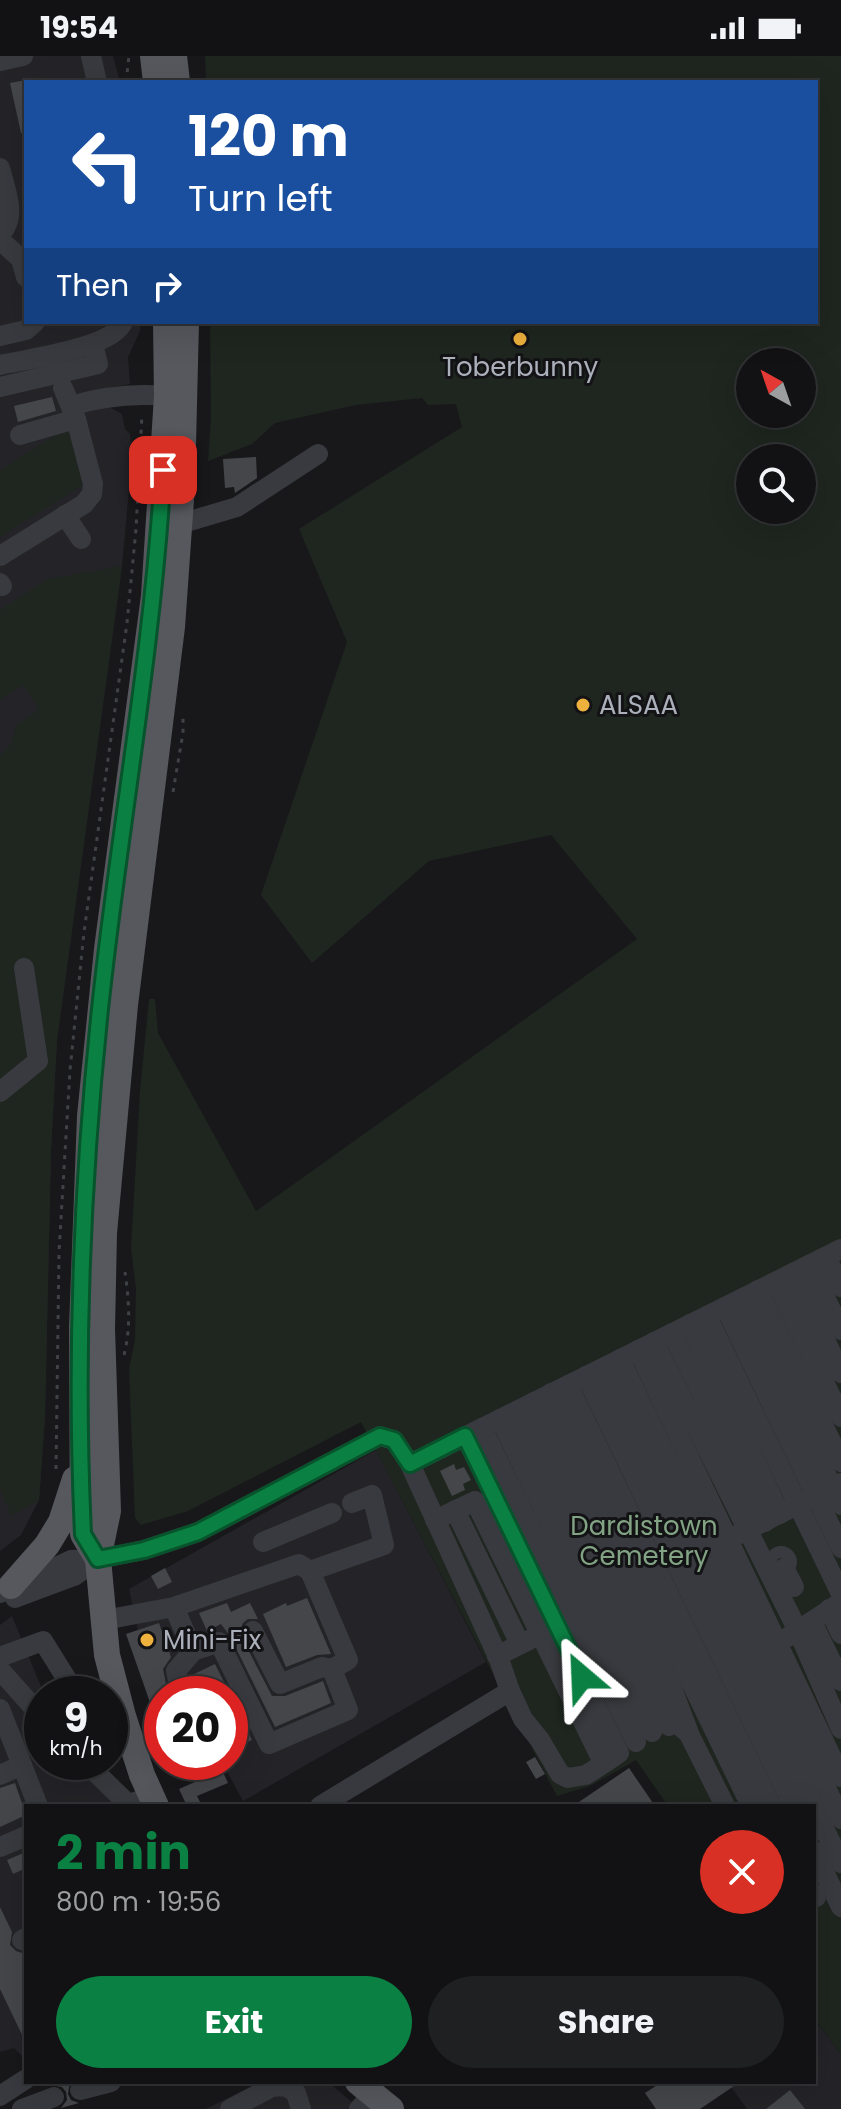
<!DOCTYPE html>
<html lang="en">
<head>
<meta charset="utf-8">
<style>
	:root { --surface:#121214; --page:#1f2022; --text:#f1f3f6; --muted:#9c9ea0; --line:#313234; --accent:#0b8043 }
	body { margin:0; font-family:Poppins,sans-serif; background:var(--page); color:var(--text); height:100vh; display:flex; flex-direction:column; font-size:30px; white-space:nowrap }
	* { box-sizing:border-box; margin:0 }
	p { font-size:26px; color:var(--muted) }
	.icon { flex:none; width:44px; height:44px; fill:none; stroke:currentColor; stroke-width:2; stroke-linecap:round; stroke-linejoin:round }
	.map { position:relative; flex:1; overflow:hidden }
	.side { position:absolute; left:24px; top:1748px; width:792px; height:280px; display:flex; flex-direction:column; background:var(--surface); border-radius:0px; box-shadow:0 8px 32px #0002,0 0 0 2px var(--line) }
	.side>* { flex:none }
	.top-card { position:absolute; left:24px; top:24px; width:794px; height:244px; border-radius:0px; box-shadow:0 8px 32px #0002,0 0 0 2px var(--line); background:#1a4fa0; color:#fff; overflow:hidden }
	.needle { width:52px; rotate:320deg }
	.fabs { position:absolute; left:736px; top:292px; display:grid; gap:16px }
	.fabs a { display:grid; place-items:center; width:80px; height:80px; border-radius:50%; background:var(--surface); box-shadow:0 8px 32px #0002,0 0 0 2px var(--line); font-size:40px }
	.speed { position:absolute; left:24px; top:1620px; display:flex; gap:16px; font-size:40px; font-weight:700; text-align:center }
	.speed>* { display:grid; place-content:center; width:104px; height:104px; border-radius:50%; background:var(--surface); box-shadow:0 8px 32px #0002,0 0 0 2px var(--line); line-height:1 }
	.speed small { font-size:20px; font-weight:400 }
	.speed .limit { border:12px solid #d22; background:#fff; color:#111 }
	.pin { position:absolute; display:grid; place-items:center; width:68px; height:68px; color:#fff; margin:-34px; border-radius:16px; box-shadow:0 4px 12px #0006 }
	.me { position:absolute; width:88px; margin:-44px; rotate:334deg; stroke-linejoin:round; filter:drop-shadow(0 0 6px #0008) }
	.turn { display:flex; align-items:center; gap:28px; height:168px; padding:0 32px; font-size:36px }
	.turn .icon { width:104px; height:104px; stroke-width:2.5 }
	.turn b { display:block; font-size:56px; line-height:68px }
	.then { display:flex; align-items:center; height:76px; padding:0 32px; background:#0003; gap:16px; font-size:30px }
	.round { display:grid; place-items:center; flex:none; width:84px; height:84px; border-radius:42px; background:var(--page) }
	.overview { display:flex; align-items:center; justify-content:space-between; height:136px; padding:0 32px }
	h1 { font-size:48px; font-weight:700; line-height:60px; color:var(--accent) }
	.button { display:flex; gap:16px; margin-top:auto; padding:16px 32px }
	.button a { flex:1; height:92px; border-radius:48px; background:var(--accent); color:#fff; font-size:32px; font-weight:700; line-height:92px; text-align:center }
	.button a+a { background:var(--page); color:var(--text) }
	.status { display:flex; justify-content:space-between; align-items:center; height:56px; padding:0 40px; background:var(--surface); direction:ltr }
	.status svg { height:22px; fill:currentColor }
	.map>svg:first-child { display:block }
	.built { fill:#242428 }
	.green { fill:#1e261f; fill-rule:evenodd }
	.building { fill:#45464a }
	.lines { fill:none; stroke-linecap:round; stroke-linejoin:round }
	.path { stroke:#3f4246; stroke-width:3; stroke-dasharray:4 6; stroke-linecap:butt }
	.minor { stroke:#393a3f; stroke-width:20 }
	.major { stroke:#56585e; stroke-width:26 }
	.route-casing { stroke:#07532c; stroke-width:20 }
	.route { stroke:#0b8043; stroke-width:14 }
	.poi-dot { fill:#eeb13d; stroke:#131316; stroke-width:3 }
	.labels { text-anchor:middle; stroke-width:6; stroke-linejoin:round; paint-order:stroke }
	.poi-label { font-size:26px; fill:#abb0ba; stroke:#131316; text-anchor:start }
	.park-label { font-size:26px; fill:#83a484; stroke:#131316 }
</style>
</head>
<body>
<div class="status"><b>19:54</b><svg viewBox="0 0 49 12"><path d="M0 12V9h3v3zM5 12V6h3v6zM10 12V3h3v9zM15 12V0h3v12zM26 1h20v11H26zM47 4h2v5h-2z"/></svg></div>
<div class="map">
<svg width="841" height="2053" viewBox="0 0 841 2053">
	<rect width="100%" height="100%" fill="#18181b"/>
	<!-- built -->
	<g class="built">
		<path d="M 0,0 L 113,0 L 120,26 L 26,26 L 26,266 L 140,266 L 140,275 L 128,301 L 130,328 L 100,333 L 102,347 L 122,358 L 125,373 L 130,378 L 132,400 L 122,510 L 57,984 L 51,1095 L 45,1361 L 39,1444 L 21,1479 L 0,1495 Z"/>
		<path d="M 376,1394 L 486,1606 L 243,1745 L 224,1710 L 183,1715 L 179,1706 L 230,1706 L 230,1638 L 162,1638 L 149,1626 L 129,1533 Z"/>
		<path d="M 12,1560 L 44,1638 L 42,1638 L 42,1706 L 79,1706 L 122,1750 L 26,1750 L 25,2003 L 14,1992 L 0,1996 L 0,1569 Z"/>
		<path d="M 818,1968 L 841,1998 L 841,2053 L 747,2053 L 731,2031 L 738,2026 L 814,2026 L 814,1971 Z"/>
		<path d="M 260,2026 L 328,2026 L 360,2053 L 206,2053 Z"/>
	</g>
	<!-- green -->
	<g class="green">
		<path d="M 205,0 L 841,0 L 841,1998 L 814,1962 L 814,1750 L 668,1750 L 636,1704 L 590,1730 L 557,1740 L 361,1366 L 188,1455 L 141,1469 L 135,1462 L 129,1313 L 135,1284 L 136,1233 L 131,1192 L 140,1035 L 149,943 L 155,943 L 158,977 L 256,1155 L 637,883 L 551,779 L 429,805 L 312,907 L 261,839 L 347,586 L 299,473 L 462,371 L 456,348 L 428,349 L 422,342 L 356,349 L 275,367 L 252,388 L 208,405 L 211,362 L 210,266 L 816,266 L 816,26 L 206,26 ZM 750,306 L 802,306 L 802,358 L 750,358 ZM 750,402 L 802,402 L 802,454 L 750,454 Z"/>
		<path d="M 65,373 L 75,379 L 84,425 L 81,430 L 0,481 L 0,414 Z"/>
		<path d="M 122,510 L 57,984 L 51,1095 L 45,1361 L 39,1444 L 11,1460 L 0,1432 L 0,700 L 11,687 L 16,670 L 39,653 L 23,629 L 0,644 L 0,554 L 48,523 Z"/>
	</g>
	<!-- building -->
	<g class="building">
		<path d="M 26,24 L 26,76 L 21,77 L 10,27 Z"/>
		<path d="M 52,341 L 56,355 L 18,366 L 14,350 Z"/>
		<path d="M 256,401 L 257,422 L 235,437 L 234,431 L 225,432 L 223,403 Z"/>
		<path d="M 454,1408 L 456,1414 L 464,1411 L 471,1424 L 463,1428 L 465,1434 L 452,1440 L 440,1415 Z"/>
		<path d="M 165,1512 L 172,1526 L 158,1533 L 151,1520 Z"/>
		<path d="M 307,1542 L 331,1598 L 317,1599 L 286,1611 L 263,1558 L 286,1547 L 287,1550 Z"/>
		<path d="M 227,1547 L 231,1556 L 250,1547 L 258,1563 L 248,1563 L 243,1567 L 240,1574 L 241,1580 L 272,1640 L 285,1640 L 323,1625 L 331,1647 L 275,1671 L 230,1580 L 221,1568 L 207,1575 L 199,1557 Z"/>
		<path d="M 159,1567 L 171,1601 L 163,1613 L 168,1638 L 162,1638 L 162,1672 L 159,1672 L 126,1578 Z"/>
		<path d="M 215,1608 L 230,1638 L 194,1638 L 190,1620 Z"/>
		<path d="M 230,1638 L 252,1684 L 230,1694 Z"/>
		<path d="M 535,1701 L 545,1718 L 536,1723 L 526,1706 Z"/>
		<path d="M 629,1712 L 655,1750 L 573,1750 Z"/>
		<path d="M 222,1714 L 228,1727 L 197,1740 L 202,1750 L 187,1750 L 179,1733 Z"/>
		<path d="M 15,1727 L 26,1759 L 0,1771 L 0,1732 Z"/>
		<path d="M 26,1796 L 26,1812 L 13,1818 L 7,1804 Z"/>
		<path d="M 0,1851 L 12,1876 L 10,1889 L 16,1895 L 22,1897 L 26,1905 L 26,1987 L 0,1933 Z"/>
		<path d="M 50,2026 L 70,2026 L 68,2038 L 71,2044 L 79,2047 L 61,2052 L 67,2044 L 66,2036 L 62,2031 L 50,2029 Z"/>
		<path d="M 662,2026 L 740,2026 L 700,2053 L 656,2053 L 645,2037 Z"/>
		<path d="M 790,2034 L 805,2053 L 766,2053 Z"/>
	</g>
	<g class="lines">
		<!-- path -->
		<g class="path">
			<path d="M 126,26 L 129,0"/>
			<path d="M 173,736 L 183,677 L 183,657"/>
			<path d="M 124,1299 C 131,1272 129,1244 125,1216"/>
			<path d="M 56,1413 L 59,1196 L 70,1014 L 84,876 L 127,567 L 136,473 L 142,358"/>
		</g>
		<!-- minor -->
		<g class="minor">
			<path d="M 91,0 L 97,26"/>
			<path d="M 0,5 L 23,0"/>
			<path d="M 0,112 C 5,133 18,161 0,178"/>
			<path d="M 0,184 L 21,203 L 26,221"/>
			<path d="M 0,280 L 26,274 L 35,266"/>
			<path d="M 0,309 C 27,303 113,292 123,266"/>
			<path d="M 0,331 L 98,308 L 93,288"/>
			<path d="M 71,350 C 103,340 133,337 167,340"/>
			<path d="M 20,379 L 76,363"/>
			<path d="M 65,459 L 81,483"/>
			<path d="M 180,468 L 237,451 L 318,398"/>
			<path d="M 0,500 L 84,448 L 92,438 L 93,428 L 76,363 L 63,332"/>
			<path d="M 0,527 L 2,530"/>
			<path d="M 0,1036 L 38,1005 L 24,912"/>
			<path d="M 826,1201 L 841,1231"/>
			<path d="M 809,1209 L 841,1274"/>
			<path d="M 793,1217 L 841,1317"/>
			<path d="M 776,1226 L 841,1361"/>
			<path d="M 758,1234 L 841,1406"/>
			<path d="M 741,1243 L 841,1449"/>
			<path d="M 725,1251 L 841,1492"/>
			<path d="M 707,1260 L 841,1538"/>
			<path d="M 690,1268 L 780,1458"/>
			<path d="M 672,1277 L 765,1466"/>
			<path d="M 654,1286 L 798,1575 L 841,1673"/>
			<path d="M 638,1294 L 841,1721"/>
			<path d="M 620,1303 L 841,1763"/>
			<path d="M 603,1312 L 813,1750"/>
			<path d="M 586,1320 L 793,1750"/>
			<path d="M 568,1329 L 771,1750"/>
			<path d="M 551,1337 L 751,1750"/>
			<path d="M 534,1346 L 672,1632 L 690,1680"/>
			<path d="M 517,1355 L 669,1670"/>
			<path d="M 500,1363 L 652,1676"/>
			<path d="M 482,1372 L 636,1686"/>
			<path d="M 465,1380 L 619,1697"/>
			<path d="M 410,1408 L 841,1193"/>
			<path d="M 455,1454 L 520,1588"/>
			<path d="M 435,1464 L 475,1445 L 599,1698 L 606,1706"/>
			<path d="M 737,1479 L 841,1427"/>
			<path d="M 263,1486 L 332,1457"/>
			<circle cx="781" cy="1506" r="6"/>
			<path d="M 784,1512 L 794,1531"/>
			<path d="M 310,1515 L 384,1489 L 372,1439 L 352,1447"/>
			<path d="M 0,1537 L 71,1504 L 98,1503 L 144,1494 L 198,1476 L 380,1380 L 394,1384 L 410,1408 L 499,1603 L 510,1635 L 320,1750"/>
			<path d="M 15,1542 L 74,1520 L 98,1503"/>
			<path d="M 829,1553 L 841,1578"/>
			<path d="M 104,1564 L 174,1551 L 299,1508 L 310,1515 L 348,1604 L 332,1613 L 348,1654 L 269,1688 L 219,1586 L 193,1595 L 174,1551"/>
			<path d="M 812,1566 L 841,1625"/>
			<path d="M 253,1575 L 280,1628 L 322,1611 L 332,1613"/>
			<path d="M 788,1581 L 841,1546"/>
			<path d="M 497,1600 L 655,1521"/>
			<path d="M 0,1601 L 43,1585 L 76,1638"/>
			<path d="M 0,1614 L 42,1661"/>
			<path d="M 510,1635 L 523,1663 L 540,1684 L 560,1718 L 568,1722 L 586,1719 L 615,1700"/>
			<path d="M 181,1638 L 176,1615 L 193,1595"/>
			<path d="M 0,1653 L 38,1750"/>
			<path d="M 682,1672 L 689,1678 L 725,1750"/>
			<path d="M 85,1706 L 128,1748 L 151,1741"/>
			<path d="M 0,1719 L 22,1709"/>
			<path d="M 814,1752 L 841,1807"/>
			<path d="M 0,1791 L 26,1780"/>
			<path d="M 814,1795 L 841,1851"/>
			<path d="M 814,1837 L 816,1841"/>
			<path d="M 22,1884 L 26,1882"/>
			<path d="M 80,2034 L 111,2026"/>
			<path d="M 0,2040 L 26,2023"/>
			<path d="M 22,2053 L 54,2041"/>
			<path d="M 230,2053 L 272,2031 L 286,2030 L 296,2037 L 301,2053"/>
			<path d="M 359,2053 L 372,2038"/>
		</g>
		<!-- major -->
		<g class="major">
			<path d="M 153,0 L 156,26"/>
			<path d="M 174,0 L 177,26"/>
			<path d="M 98,1503 L 83,1478 L 82,1271 L 90,1060 L 107,893 L 154,540 L 167,340 L 166,266"/>
			<path d="M 11,1530 L 47,1489 L 61,1466 L 75,1423"/>
			<path d="M 156,1750 L 142,1719 L 123,1660 L 107,1599 L 98,1503 L 108,1455 L 102,1273 L 104,1177 L 125,949 L 172,571 L 182,429 L 186,266"/>
			<path d="M 358,2026 L 391,2053"/>
		</g>
	</g>
	<g class="lines">
		<!-- route casing -->
		<g class="route-casing">
			<path id="route" d="M 163,414 C 153,595 119,773 100,953 C 82,1125 75,1306 83,1478 L 98,1503 L 144,1494 L 198,1476 L 380,1380 L 394,1384 L 410,1408 L 465,1380 L 582,1621"/>
		</g>
		<!-- route -->
		<use href="#route" class="route"/>
	</g>
	<!-- markers -->
	<g class="poi-dot">
		<circle cx="520" cy="283" r="8"/>
		<circle cx="583" cy="649" r="8"/>
		<circle cx="147" cy="1584" r="8"/>
	</g>
	<g class="labels">
		<!-- poi labels -->
		<g class="poi-label">
			<text x="520" y="320" text-anchor="middle">Toberbunny</text>
			<text x="599" y="658">ALSAA</text>
			<text x="163" y="1593">Mini-Fix</text>
		</g>
		<!-- park labels -->
		<g class="park-label">
			<text x="644" y="1479">Dardistown<tspan x="644" dy="30">Cemetery</tspan></text>
		</g>
	</g>
</svg>
<div class="fabs">
<a><svg class="needle" viewBox="-14 -14 28 28"><path d="M0-13l5 13h-10z" fill="#e53935"/><path d="M0 13l5-13h-10z" fill="#9c9ea0"/></svg></a>
<a><svg class="icon" aria-label="search" viewBox="0 0 24 24"><circle cx="10" cy="10" r="6"/><path d="M15 15l6 6"/></svg></a>
</div>
<div class="speed"><div>9<small>km/h</small></div><div class="limit">20</div></div>
<div class="pin" style="left:163px;top:414px;background:#d93025"><svg class="icon" aria-label="arrive" viewBox="0 0 24 24"><path d="M6 21V4h12l-3 4 3 4H6"/></svg></div>
<svg class="me" style="left:582px;top:1621px" viewBox="-20 -20 40 40"><path d="M0-17L14 15 0 8-14 15z" fill="#0b8043" stroke="#fff" stroke-width="4"/></svg>
<div class="top-card">
<div class="turn"><svg class="icon" aria-label="left" viewBox="0 0 24 24"><path d="M17 20v-9H6M10 6l-5 5 5 5"/></svg><div><b>120 m</b>Turn left</div></div>
<div class="then">Then<svg class="icon" aria-label="right" viewBox="0 0 24 24"><path d="M7 20v-9h11M14 6l5 5-5 5"/></svg></div>
</div>
<section class="side">
<div class="overview"><div><h1>2 min</h1><p>800 m · 19:56</p></div><a class="round" style="background:#d93025;color:#fff"><svg class="icon" aria-label="close" viewBox="0 0 24 24"><path d="M6 6l12 12M18 6L6 18"/></svg></a></div>
<div class="button"><a>Exit</a><a>Share</a></div>
</section>
</div>
</body>
</html>
